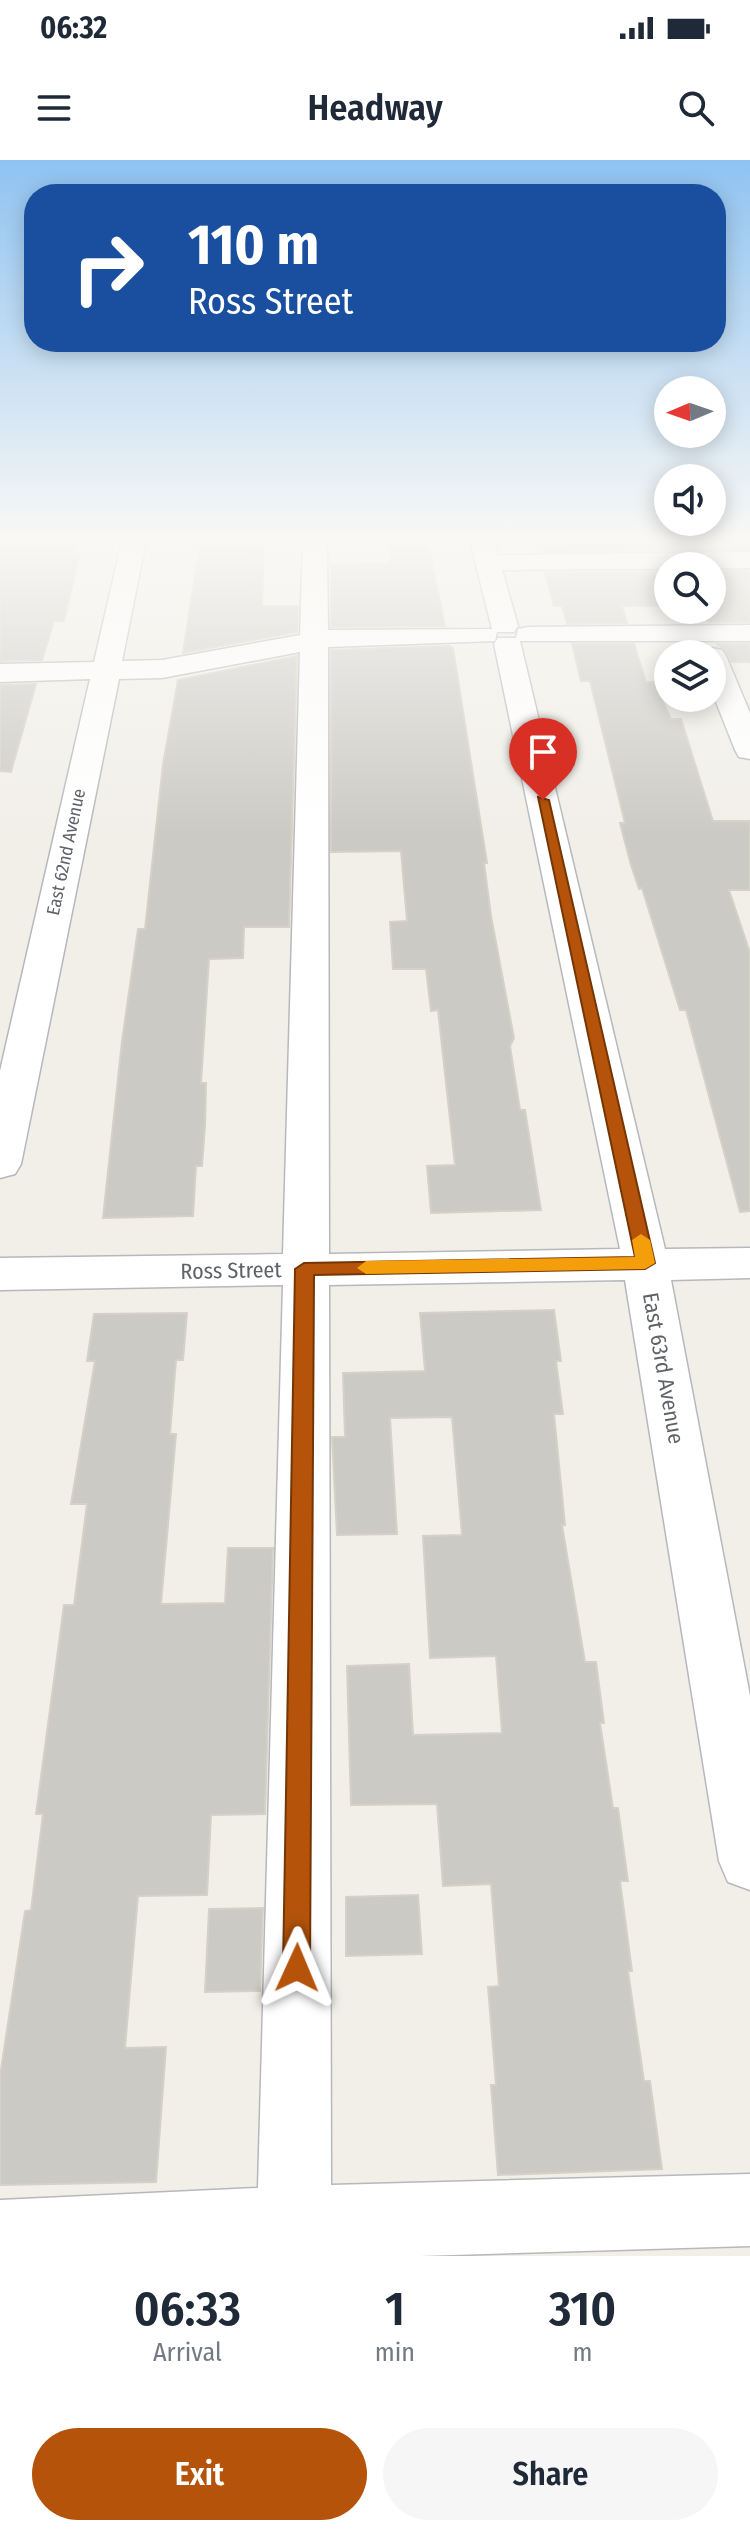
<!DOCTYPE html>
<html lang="en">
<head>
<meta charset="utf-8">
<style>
	:root { --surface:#fff; --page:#f6f6f7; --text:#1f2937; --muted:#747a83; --accent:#b45309 }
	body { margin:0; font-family:"Fira Sans Condensed",sans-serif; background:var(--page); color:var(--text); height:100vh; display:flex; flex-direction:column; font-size:30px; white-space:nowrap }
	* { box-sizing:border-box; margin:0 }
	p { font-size:26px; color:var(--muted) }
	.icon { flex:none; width:44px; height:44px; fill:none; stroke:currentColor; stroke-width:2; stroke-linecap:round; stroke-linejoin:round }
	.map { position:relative; height:2096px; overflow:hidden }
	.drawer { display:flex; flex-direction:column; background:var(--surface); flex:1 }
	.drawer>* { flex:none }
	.banner { position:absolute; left:24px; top:24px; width:702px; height:168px; border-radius:32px; box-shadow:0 4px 20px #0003; background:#1a4fa0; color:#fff; overflow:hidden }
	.needle { width:52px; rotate:268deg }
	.controls { position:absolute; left:654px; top:216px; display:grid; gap:16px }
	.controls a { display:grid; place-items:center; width:72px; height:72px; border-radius:50%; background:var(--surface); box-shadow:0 4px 20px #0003; font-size:40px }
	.pin { position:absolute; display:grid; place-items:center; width:68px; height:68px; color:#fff; margin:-82px -34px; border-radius:50% 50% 50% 0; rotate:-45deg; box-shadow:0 0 8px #0007 }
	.pin .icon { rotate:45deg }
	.me { position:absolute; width:88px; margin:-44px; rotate:1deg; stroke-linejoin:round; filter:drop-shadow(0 0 6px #0008) }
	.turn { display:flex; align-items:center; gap:28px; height:168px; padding:0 32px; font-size:36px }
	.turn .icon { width:104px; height:104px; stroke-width:2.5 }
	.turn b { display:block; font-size:56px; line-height:68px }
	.eta { display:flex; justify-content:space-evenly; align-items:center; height:136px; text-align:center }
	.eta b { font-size:48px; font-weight:600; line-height:56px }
	.primary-button { display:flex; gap:16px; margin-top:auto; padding:16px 32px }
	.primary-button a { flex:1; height:92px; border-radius:48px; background:var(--accent); color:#fff; font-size:32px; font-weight:600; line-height:92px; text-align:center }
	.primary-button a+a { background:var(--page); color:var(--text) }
	.status { display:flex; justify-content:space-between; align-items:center; height:56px; padding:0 40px; background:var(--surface); direction:ltr }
	.status svg { height:22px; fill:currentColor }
	header { display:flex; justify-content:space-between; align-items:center; height:104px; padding:0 32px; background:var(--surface); font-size:36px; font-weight:600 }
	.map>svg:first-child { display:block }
	.building { fill:#cccac5; stroke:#d6d1c6; stroke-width:2 }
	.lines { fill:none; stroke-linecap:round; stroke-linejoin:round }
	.minor-casing { stroke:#b5b8bc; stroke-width:3 }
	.minor { fill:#fff; fill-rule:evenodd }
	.route { fill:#b45309; stroke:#753606; stroke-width:2 }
	.slow { fill:#f59e0b }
	.labels { text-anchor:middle; stroke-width:7; stroke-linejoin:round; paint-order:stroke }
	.far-street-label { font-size:18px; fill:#5f6368; stroke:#fff }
	.street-label { font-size:22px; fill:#5f6368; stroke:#fff }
</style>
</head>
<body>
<div class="status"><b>06:32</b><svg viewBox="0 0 49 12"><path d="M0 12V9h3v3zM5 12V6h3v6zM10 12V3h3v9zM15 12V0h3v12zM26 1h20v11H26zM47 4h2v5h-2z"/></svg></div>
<header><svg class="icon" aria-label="menu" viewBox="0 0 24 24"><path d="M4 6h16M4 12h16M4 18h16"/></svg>Headway<svg class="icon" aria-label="search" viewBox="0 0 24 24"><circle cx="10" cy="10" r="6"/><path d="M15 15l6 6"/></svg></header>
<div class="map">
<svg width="750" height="2096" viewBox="0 0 750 2096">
	<rect width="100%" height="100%" fill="#f1efe8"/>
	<!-- building -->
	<g class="building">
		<path d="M 77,381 L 74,393 L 80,393 L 64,461 L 54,461 L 42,500 L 0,501 L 0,382 Z"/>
		<path d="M 200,381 L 264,381 L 262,446 L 298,446 L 297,472 L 183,493 Z"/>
		<path d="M 390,381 L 424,381 L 425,388 L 429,388 L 445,466 L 331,467 L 331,404 L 390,403 Z"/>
		<path d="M 536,381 L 750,381 L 750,389 L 539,392 Z"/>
		<path d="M 712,411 L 750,411 L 750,462 L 708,462 L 703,450 L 712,450 Z"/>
		<path d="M 668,412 L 668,446 L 622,446 L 627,463 L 567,464 L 562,446 L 554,446 L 545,413 Z"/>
		<path d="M 572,484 L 634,484 L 646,522 L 654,522 L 671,559 L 681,559 L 713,661 L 750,661 L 750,730 L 729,730 L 750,793 L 750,1051 L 740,1052 L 686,850 L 680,850 L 642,728 L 639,729 L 631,705 L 620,663 L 625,663 L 590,521 L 581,521 Z"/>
		<path d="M 716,484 L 750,484 L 750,502 L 732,502 L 724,488 Z"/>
		<path d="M 449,486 L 453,488 L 487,703 L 484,703 L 491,756 L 514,878 L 510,886 L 520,950 L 525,950 L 541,1050 L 431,1053 L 427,1006 L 455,1005 L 438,850 L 431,851 L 426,809 L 393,809 L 390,762 L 407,761 L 401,691 L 331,692 L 331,490 Z"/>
		<path d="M 297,496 L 289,767 L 244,767 L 243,798 L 209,799 L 201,923 L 206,923 L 205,966 L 202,1006 L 196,1006 L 193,1056 L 103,1058 L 122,881 L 138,769 L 145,769 L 163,604 L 178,520 Z"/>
		<path d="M 36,524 L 11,612 L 0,611 L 0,525 Z"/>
		<path d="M 554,1150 L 561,1201 L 556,1201 L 563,1254 L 554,1254 L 565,1365 L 562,1365 L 585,1502 L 596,1502 L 604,1563 L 600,1563 L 613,1648 L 618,1648 L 628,1721 L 620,1721 L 632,1811 L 628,1811 L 644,1921 L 650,1921 L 662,2009 L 498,2015 L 491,1925 L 496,1925 L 488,1827 L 499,1826 L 491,1724 L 443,1726 L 437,1644 L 351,1645 L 347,1506 L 409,1504 L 413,1575 L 502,1573 L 496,1496 L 430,1498 L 423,1376 L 462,1375 L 452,1257 L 390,1258 L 397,1374 L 337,1375 L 332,1277 L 345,1277 L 343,1213 L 425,1211 L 420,1153 Z"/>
		<path d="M 187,1153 L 183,1200 L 176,1200 L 170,1274 L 176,1274 L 161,1444 L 225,1443 L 228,1388 L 273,1388 L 265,1654 L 211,1655 L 207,1735 L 138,1736 L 125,1888 L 166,1887 L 156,2022 L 0,2025 L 0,1916 L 25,1751 L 31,1750 L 43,1654 L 36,1654 L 64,1445 L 74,1445 L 87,1344 L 71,1344 L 95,1201 L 87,1201 L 94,1154 Z"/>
		<path d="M 418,1735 L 422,1794 L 346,1796 L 346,1737 Z"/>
		<path d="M 263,1748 L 260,1831 L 205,1832 L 209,1749 Z"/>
	</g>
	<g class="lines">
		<!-- minor casing -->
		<g class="minor-casing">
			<g id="minor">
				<path d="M 122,381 L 146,381 L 122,501 L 162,500 L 300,475 L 303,381 L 327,381 L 328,470 L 492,469 L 470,381 L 494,381 L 498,395 L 750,392 L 750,408 L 502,410 L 518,466 L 514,472 L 497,472 L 495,481 L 328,487 L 329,1094 L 620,1089 L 494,484 L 498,478 L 516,478 L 518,469 L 528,467 L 750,465 L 750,481 L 520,481 L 665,1089 L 750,1088 L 750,1118 L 671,1120 L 750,1536 L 750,1730 L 728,1722 L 719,1701 L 625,1120 L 329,1125 L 331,2025 L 750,2014 L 750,2086 L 420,2096 L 0,2096 L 0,2040 L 258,2028 L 283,1125 L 0,1130 L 0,1098 L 283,1094 L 300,492 L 162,518 L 119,519 L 21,1004 L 15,1014 L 0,1018 L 0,911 L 90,519 L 0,522 L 0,504 L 94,502 Z"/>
				<path d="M 712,488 L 722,490 L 726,496 L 750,553 L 750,599 L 739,597 L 735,590 L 712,532 L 712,494 L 699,494 Z"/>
			</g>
		</g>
		<!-- minor -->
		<use href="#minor" class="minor"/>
	</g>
	<!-- sky -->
	<linearGradient id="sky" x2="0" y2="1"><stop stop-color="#8fc3f1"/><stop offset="0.56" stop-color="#f9f8f5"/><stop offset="1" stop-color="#f9f8f5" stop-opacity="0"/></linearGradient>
	<rect width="750" height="675" fill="url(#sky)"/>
	<!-- route -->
	<path class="route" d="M 538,637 L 549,640 L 655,1103 L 645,1109 L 314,1115 L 310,1808 L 306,1818 L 297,1822 L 287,1818 L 283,1808 L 295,1109 L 304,1103 L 635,1097 Z"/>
	<!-- slow -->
	<path class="slow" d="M 641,1074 L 650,1080 L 655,1103 L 645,1109 L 366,1114 L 357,1108 L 366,1101 L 635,1097 L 632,1080 Z"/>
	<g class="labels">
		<!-- far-street labels -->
		<g class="far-street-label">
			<text transform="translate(66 692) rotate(-78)" y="6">East 62nd Avenue</text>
		</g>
		<!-- street labels -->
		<g class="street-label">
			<text transform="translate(231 1110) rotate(-1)" y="8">Ross Street</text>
			<text transform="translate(664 1208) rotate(80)" y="8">East 63rd Avenue</text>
		</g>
	</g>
</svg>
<div class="controls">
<a><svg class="needle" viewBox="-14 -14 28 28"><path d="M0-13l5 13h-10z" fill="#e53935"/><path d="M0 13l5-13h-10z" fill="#747a83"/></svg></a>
<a><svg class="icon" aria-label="sound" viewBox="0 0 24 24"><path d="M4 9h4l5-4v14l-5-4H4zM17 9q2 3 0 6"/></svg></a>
<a><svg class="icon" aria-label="search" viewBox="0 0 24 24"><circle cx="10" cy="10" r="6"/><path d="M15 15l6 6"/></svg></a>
<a><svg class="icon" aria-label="layers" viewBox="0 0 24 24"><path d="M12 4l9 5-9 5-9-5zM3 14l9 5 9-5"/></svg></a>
</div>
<div class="pin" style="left:543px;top:640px;background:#d93025"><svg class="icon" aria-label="arrive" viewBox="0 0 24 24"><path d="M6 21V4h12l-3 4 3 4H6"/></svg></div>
<svg class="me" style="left:297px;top:1808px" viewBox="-20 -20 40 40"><path d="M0-17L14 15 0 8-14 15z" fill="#b45309" stroke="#fff" stroke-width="4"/></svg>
<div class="banner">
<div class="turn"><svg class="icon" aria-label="right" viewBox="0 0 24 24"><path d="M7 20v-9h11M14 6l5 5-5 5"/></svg><div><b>110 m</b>Ross Street</div></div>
</div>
</div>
<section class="drawer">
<div class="eta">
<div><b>06:33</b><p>Arrival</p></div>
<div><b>1</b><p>min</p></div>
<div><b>310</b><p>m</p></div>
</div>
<div class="primary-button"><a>Exit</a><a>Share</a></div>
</section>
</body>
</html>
